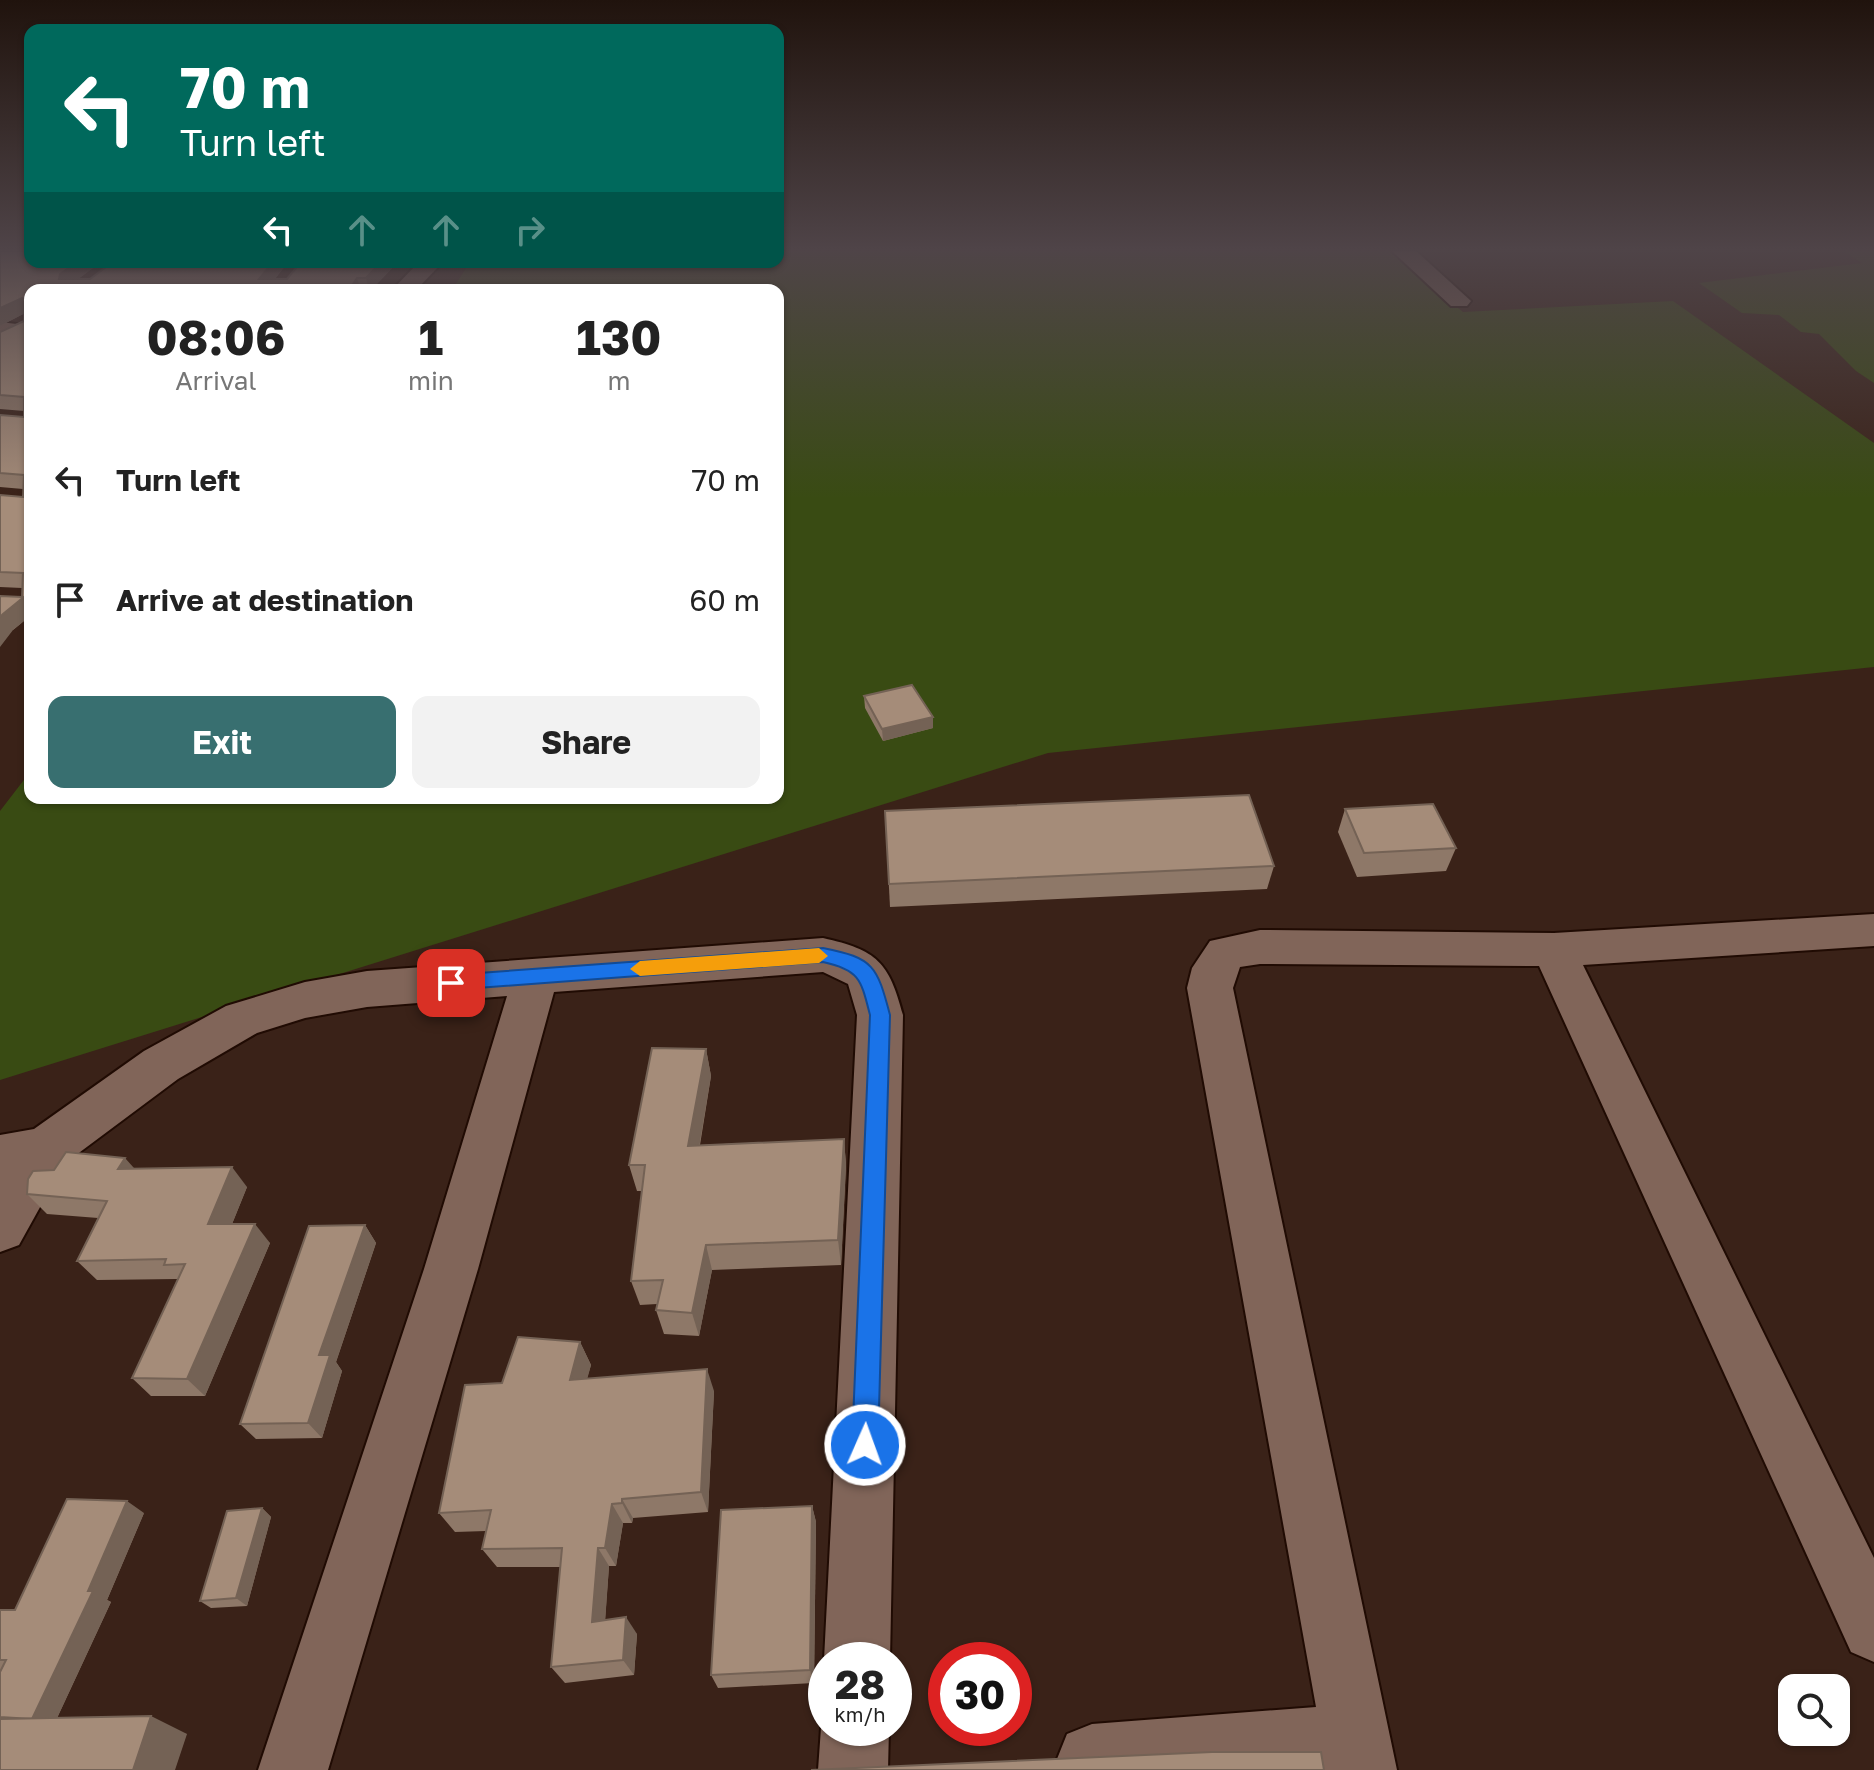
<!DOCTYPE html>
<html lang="en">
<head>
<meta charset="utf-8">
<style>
	:root { --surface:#fff; --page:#f2f2f2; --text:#222; --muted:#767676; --accent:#386f70 }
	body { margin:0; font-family:"Golos Text",sans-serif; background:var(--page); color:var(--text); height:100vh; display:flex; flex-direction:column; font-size:30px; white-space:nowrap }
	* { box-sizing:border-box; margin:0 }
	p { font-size:26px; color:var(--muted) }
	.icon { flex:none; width:44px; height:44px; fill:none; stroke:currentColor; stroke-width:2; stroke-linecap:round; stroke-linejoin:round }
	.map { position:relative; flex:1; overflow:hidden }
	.side { position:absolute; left:24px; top:284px; width:760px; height:520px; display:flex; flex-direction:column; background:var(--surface); border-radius:16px; box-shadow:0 2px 6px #0004 }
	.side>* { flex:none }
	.hud { position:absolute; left:24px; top:24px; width:760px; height:244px; border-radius:16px; box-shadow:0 2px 6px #0004; background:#00695c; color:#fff; overflow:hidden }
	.controls { position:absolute; left:1778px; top:1674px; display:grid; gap:16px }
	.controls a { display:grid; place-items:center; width:72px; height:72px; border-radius:16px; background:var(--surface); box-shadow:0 2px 6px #0004; font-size:40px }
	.speed { position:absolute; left:808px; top:1642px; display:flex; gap:16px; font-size:40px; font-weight:700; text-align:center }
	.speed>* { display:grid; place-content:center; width:104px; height:104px; border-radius:50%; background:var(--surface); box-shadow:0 2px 6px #0004; line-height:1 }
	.speed small { font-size:20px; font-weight:400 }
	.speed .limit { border:12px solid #d22; background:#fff; color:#111 }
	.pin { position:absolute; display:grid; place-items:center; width:68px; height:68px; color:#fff; margin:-34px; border-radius:16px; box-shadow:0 4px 12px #0006 }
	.me { position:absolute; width:88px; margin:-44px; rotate:2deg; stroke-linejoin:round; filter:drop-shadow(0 0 6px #0008) }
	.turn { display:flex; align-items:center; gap:28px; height:168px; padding:0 24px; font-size:36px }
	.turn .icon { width:104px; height:104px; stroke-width:2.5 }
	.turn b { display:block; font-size:56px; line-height:68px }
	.lanes { display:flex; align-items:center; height:76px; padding:0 24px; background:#0003; justify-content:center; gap:40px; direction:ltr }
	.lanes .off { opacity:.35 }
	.eta { display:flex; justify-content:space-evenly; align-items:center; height:136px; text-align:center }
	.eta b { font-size:48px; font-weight:700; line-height:56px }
	.primary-button { display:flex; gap:16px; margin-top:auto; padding:16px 24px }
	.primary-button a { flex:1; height:92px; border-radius:16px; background:var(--accent); color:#fff; font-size:32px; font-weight:700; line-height:92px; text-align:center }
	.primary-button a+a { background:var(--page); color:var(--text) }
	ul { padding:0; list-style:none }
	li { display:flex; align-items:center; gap:24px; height:120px; padding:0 24px }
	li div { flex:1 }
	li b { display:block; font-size:30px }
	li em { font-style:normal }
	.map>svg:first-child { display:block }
	.green { fill:#394b13 }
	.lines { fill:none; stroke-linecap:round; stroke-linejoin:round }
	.street-casing { stroke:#200b03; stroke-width:4 }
	.street { fill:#816559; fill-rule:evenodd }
	.wall { fill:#8e7868 }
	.shaded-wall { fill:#746255 }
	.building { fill:#a58c79; stroke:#746255; stroke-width:2 }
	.route { fill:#1a73e8; stroke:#114b97; stroke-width:2 }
	.slow { fill:#f59e0b }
</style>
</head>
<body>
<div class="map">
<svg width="1874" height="1770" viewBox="0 0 1874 1770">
	<rect width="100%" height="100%" fill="#3a2218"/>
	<!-- green -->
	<g class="green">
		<path d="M 778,251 L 1389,251 L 1463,312 L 1673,301 L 1874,443 L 1874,667 L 1048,753 L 0,1080 L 0,811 L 30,772 L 30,798 L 778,798 L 778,290 L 452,290 L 470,262 L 778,262 Z"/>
		<path d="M 1843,251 L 1874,251 L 1874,383 L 1856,371 L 1819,334 L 1801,332 L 1779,315 L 1742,313 L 1699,283 L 1862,263 Z"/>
	</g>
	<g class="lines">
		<!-- street casing -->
		<g class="street-casing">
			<g id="street">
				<path d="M 1392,251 L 1416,251 L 1471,301 L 1467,306 L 1451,306 Z"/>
				<path d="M 419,262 L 443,262 L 416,290 L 392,290 Z"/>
				<path d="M 0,322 L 25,325 L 28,330 L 16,337 L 0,336 Z"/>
				<path d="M 1874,914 L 1874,946 L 1583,965 L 1874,1558 L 1874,1662 L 1851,1652 L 1539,966 L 1260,964 L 1240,967 L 1233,988 L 1397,1770 L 1062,1770 L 1057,1759 L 1067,1734 L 1092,1724 L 1316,1707 L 1187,988 L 1192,968 L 1210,941 L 1260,930 L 1554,933 Z"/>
				<path d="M 823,938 C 877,950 889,962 903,1015 L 890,1660 L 826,1660 L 826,1666 L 824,1660 L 857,1015 L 848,984 L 823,972 L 554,992 L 478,1269 L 328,1770 L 258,1770 L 424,1269 L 507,996 L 367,1007 L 305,1018 L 257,1033 L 178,1079 L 64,1164 L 19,1245 L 0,1252 L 0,1135 L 34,1129 L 144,1051 L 226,1006 L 305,982 L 367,971 Z"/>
				<path d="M 826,1715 L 826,1728 L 889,1728 L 888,1770 L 818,1770 L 821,1728 Z"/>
			</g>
		</g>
		<!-- street -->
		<use href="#street" class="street"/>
	</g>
	<!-- wall -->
	<g class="wall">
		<path d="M 0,251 L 30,262 L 101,262 L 78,279 L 90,279 L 113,262 L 288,262 L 275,279 L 287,279 L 398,262 L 371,290 L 30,290 L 30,616 L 13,630 L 22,597 L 22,588 L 0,587 L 0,495 L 23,497 L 23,489 L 0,487 L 0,415 L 24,417 L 24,411 L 0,409 L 0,332 L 24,321 L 25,313 L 0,326 Z"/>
		<path d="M 864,696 L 933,717 L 933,728 L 883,741 L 865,708 Z"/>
		<path d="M 1345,809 L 1456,848 L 1446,871 L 1357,877 L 1338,832 Z"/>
		<path d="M 885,811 L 1274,866 L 1267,889 L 890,907 Z"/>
		<path d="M 706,1049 L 711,1076 L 700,1145 L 844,1139 L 846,1165 L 841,1265 L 712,1270 L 699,1336 L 664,1334 L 656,1310 L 657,1304 L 640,1305 L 631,1281 L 642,1191 L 637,1191 L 629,1165 Z"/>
		<path d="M 135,1169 L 247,1187 L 232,1224 L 270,1243 L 205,1396 L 151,1396 L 132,1378 L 178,1280 L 177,1279 L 97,1280 L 77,1261 L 98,1218 L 47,1214 L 27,1194 Z"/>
		<path d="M 365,1225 L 376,1243 L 336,1362 L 342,1371 L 322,1438 L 256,1439 L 240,1424 Z"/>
		<path d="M 580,1342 L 591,1365 L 587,1378 L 714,1391 L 708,1512 L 633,1518 L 632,1523 L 623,1523 L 616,1566 L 609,1566 L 605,1620 L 637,1634 L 634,1675 L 565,1683 L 551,1667 L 560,1567 L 497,1567 L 482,1549 L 486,1531 L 455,1532 L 439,1513 L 502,1383 Z"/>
		<path d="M 812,1506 L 816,1522 L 814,1683 L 718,1688 L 711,1675 Z"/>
		<path d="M 262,1508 L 271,1517 L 247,1606 L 211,1608 L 200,1601 Z"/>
		<path d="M 144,1513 L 107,1600 L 111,1602 L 57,1718 L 187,1734 L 0,1770 L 0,1610 L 15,1610 Z"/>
	</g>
	<!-- shaded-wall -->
	<g class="shaded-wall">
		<path d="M 77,262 L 101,262 L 66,288 L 59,279 L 60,274 Z"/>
		<path d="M 273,262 L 288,262 L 266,290 L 259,279 Z"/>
		<path d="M 381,262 L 398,262 L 371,290 L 369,290 L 366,278 Z"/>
		<path d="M 357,278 L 361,290 L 349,290 Z"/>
		<path d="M 22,298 L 29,311 L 0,326 L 0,308 Z"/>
		<path d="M 30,592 L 30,616 L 13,630 L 0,647 L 0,617 L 3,614 Z"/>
		<path d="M 933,717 L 933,728 L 883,741 L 882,729 Z"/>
		<path d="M 706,1049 L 711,1076 L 695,1172 L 688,1146 Z"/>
		<path d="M 844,1139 L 846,1165 L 841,1265 L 838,1240 Z"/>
		<path d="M 125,1158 L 143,1178 L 118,1169 Z"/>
		<path d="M 232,1167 L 247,1187 L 224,1244 L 208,1224 Z"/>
		<path d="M 255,1224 L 270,1243 L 205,1396 L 187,1379 Z"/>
		<path d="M 365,1225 L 376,1243 L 336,1362 L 342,1371 L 322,1438 L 308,1423 L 319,1355 Z"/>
		<path d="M 706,1245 L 712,1270 L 699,1336 L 692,1313 Z"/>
		<path d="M 580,1342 L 591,1365 L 581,1402 L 570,1380 Z"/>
		<path d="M 707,1369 L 714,1391 L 708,1512 L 701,1492 Z"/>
		<path d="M 622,1499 L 633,1518 L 632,1523 L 622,1503 Z"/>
		<path d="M 127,1501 L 144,1513 L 107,1600 L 111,1602 L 52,1729 L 32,1720 Z"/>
		<path d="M 612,1504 L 623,1523 L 616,1566 L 605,1548 Z"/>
		<path d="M 812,1506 L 816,1522 L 814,1683 L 810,1670 Z"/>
		<path d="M 262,1508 L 271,1517 L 247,1606 L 236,1598 Z"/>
		<path d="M 598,1548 L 609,1566 L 604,1638 L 592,1622 Z"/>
		<path d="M 626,1617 L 637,1634 L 634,1675 L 623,1660 Z"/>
		<path d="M 151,1716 L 187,1734 L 175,1770 L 133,1770 Z"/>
	</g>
	<!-- building -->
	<g class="building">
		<path d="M 0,251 L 30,251 L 30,262 L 77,262 L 60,274 L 59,279 L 90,279 L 113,262 L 273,262 L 259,279 L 287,279 L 301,262 L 381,262 L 366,278 L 357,278 L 349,290 L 30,290 L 30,592 L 3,614 L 0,617 L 0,596 L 22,597 L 23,573 L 0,572 L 0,495 L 23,497 L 24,475 L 0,473 L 0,415 L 24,417 L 24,397 L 0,395 L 0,332 L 24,321 L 25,299 L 22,298 L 0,308 Z"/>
		<path d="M 912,685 L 933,717 L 882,729 L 864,696 Z"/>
		<path d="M 1249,795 L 1274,866 L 889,884 L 885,811 Z"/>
		<path d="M 1433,804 L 1456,848 L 1364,853 L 1345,809 Z"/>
		<path d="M 652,1048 L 706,1049 L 688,1146 L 844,1139 L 838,1240 L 706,1245 L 692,1313 L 656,1310 L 663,1280 L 631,1281 L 645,1165 L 629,1165 Z"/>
		<path d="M 66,1152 L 125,1158 L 118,1169 L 232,1167 L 208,1224 L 255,1224 L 187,1379 L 132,1378 L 185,1264 L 164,1265 L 166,1259 L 77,1261 L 107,1201 L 27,1194 L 28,1179 L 33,1171 L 54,1170 Z"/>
		<path d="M 365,1225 L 319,1355 L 330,1355 L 308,1423 L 240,1424 L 309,1226 Z"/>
		<path d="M 518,1337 L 580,1342 L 570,1380 L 707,1369 L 701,1492 L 622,1499 L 622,1503 L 612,1504 L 605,1548 L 598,1548 L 592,1622 L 626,1617 L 623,1660 L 551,1667 L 562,1548 L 482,1549 L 491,1510 L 439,1513 L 465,1385 L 502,1383 Z"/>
		<path d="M 67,1499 L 127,1501 L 88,1591 L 93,1591 L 32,1719 L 0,1717 L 0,1672 L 6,1660 L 0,1660 L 0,1610 L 15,1610 Z"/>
		<path d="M 812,1506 L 810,1670 L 711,1675 L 721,1510 Z"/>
		<path d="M 262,1508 L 236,1598 L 200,1601 L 227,1511 Z"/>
		<path d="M 151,1716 L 133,1770 L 0,1770 L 0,1719 Z"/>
		<path d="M 1212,1752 L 1321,1752 L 1324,1770 L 811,1770 Z"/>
	</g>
	<!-- sky -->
	<linearGradient id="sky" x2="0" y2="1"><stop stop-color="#20130d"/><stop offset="0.5" stop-color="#4f4448"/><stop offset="1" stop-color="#4f4448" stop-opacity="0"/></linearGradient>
	<rect width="1874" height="499" fill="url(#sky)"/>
	<!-- route -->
	<path class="route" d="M 823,948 C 874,958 877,966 890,1015 L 878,1445 L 874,1454 L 865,1458 L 856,1454 L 852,1445 L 870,1015 C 861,980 860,970 823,962 L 451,990 L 442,983 L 451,975 Z"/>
	<!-- slow -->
	<path class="slow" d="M 819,948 L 828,956 L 819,963 L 640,976 L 630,969 L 640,961 Z"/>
</svg>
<div class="controls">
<a><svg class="icon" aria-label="search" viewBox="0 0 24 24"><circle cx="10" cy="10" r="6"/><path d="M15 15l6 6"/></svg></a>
</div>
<div class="speed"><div>28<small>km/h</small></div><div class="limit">30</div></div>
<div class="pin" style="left:451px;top:983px;background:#d93025"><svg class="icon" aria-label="arrive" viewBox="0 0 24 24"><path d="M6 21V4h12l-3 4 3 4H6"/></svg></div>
<svg class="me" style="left:865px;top:1445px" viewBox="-20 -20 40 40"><circle r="17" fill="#1a73e8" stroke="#fff" stroke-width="3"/><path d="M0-11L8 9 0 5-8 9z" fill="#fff"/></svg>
<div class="hud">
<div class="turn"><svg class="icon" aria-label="left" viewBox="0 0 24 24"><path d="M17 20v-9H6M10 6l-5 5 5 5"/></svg><div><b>70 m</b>Turn left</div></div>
<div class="lanes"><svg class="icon" aria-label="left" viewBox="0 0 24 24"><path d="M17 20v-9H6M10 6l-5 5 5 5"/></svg><svg class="icon off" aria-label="ahead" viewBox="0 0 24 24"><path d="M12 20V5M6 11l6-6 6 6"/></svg><svg class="icon off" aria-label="ahead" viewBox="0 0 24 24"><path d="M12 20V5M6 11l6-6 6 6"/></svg><svg class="icon off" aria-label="right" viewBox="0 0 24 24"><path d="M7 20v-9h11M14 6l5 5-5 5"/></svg></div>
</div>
<section class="side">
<div class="eta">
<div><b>08:06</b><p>Arrival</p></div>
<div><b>1</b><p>min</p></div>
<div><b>130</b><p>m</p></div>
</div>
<ul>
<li><svg class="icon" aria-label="left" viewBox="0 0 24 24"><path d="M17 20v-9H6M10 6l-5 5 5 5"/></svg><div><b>Turn left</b></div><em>70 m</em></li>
<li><svg class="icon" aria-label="arrive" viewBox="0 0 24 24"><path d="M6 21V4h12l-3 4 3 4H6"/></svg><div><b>Arrive at destination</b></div><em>60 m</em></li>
</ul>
<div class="primary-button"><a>Exit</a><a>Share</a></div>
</section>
</div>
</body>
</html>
